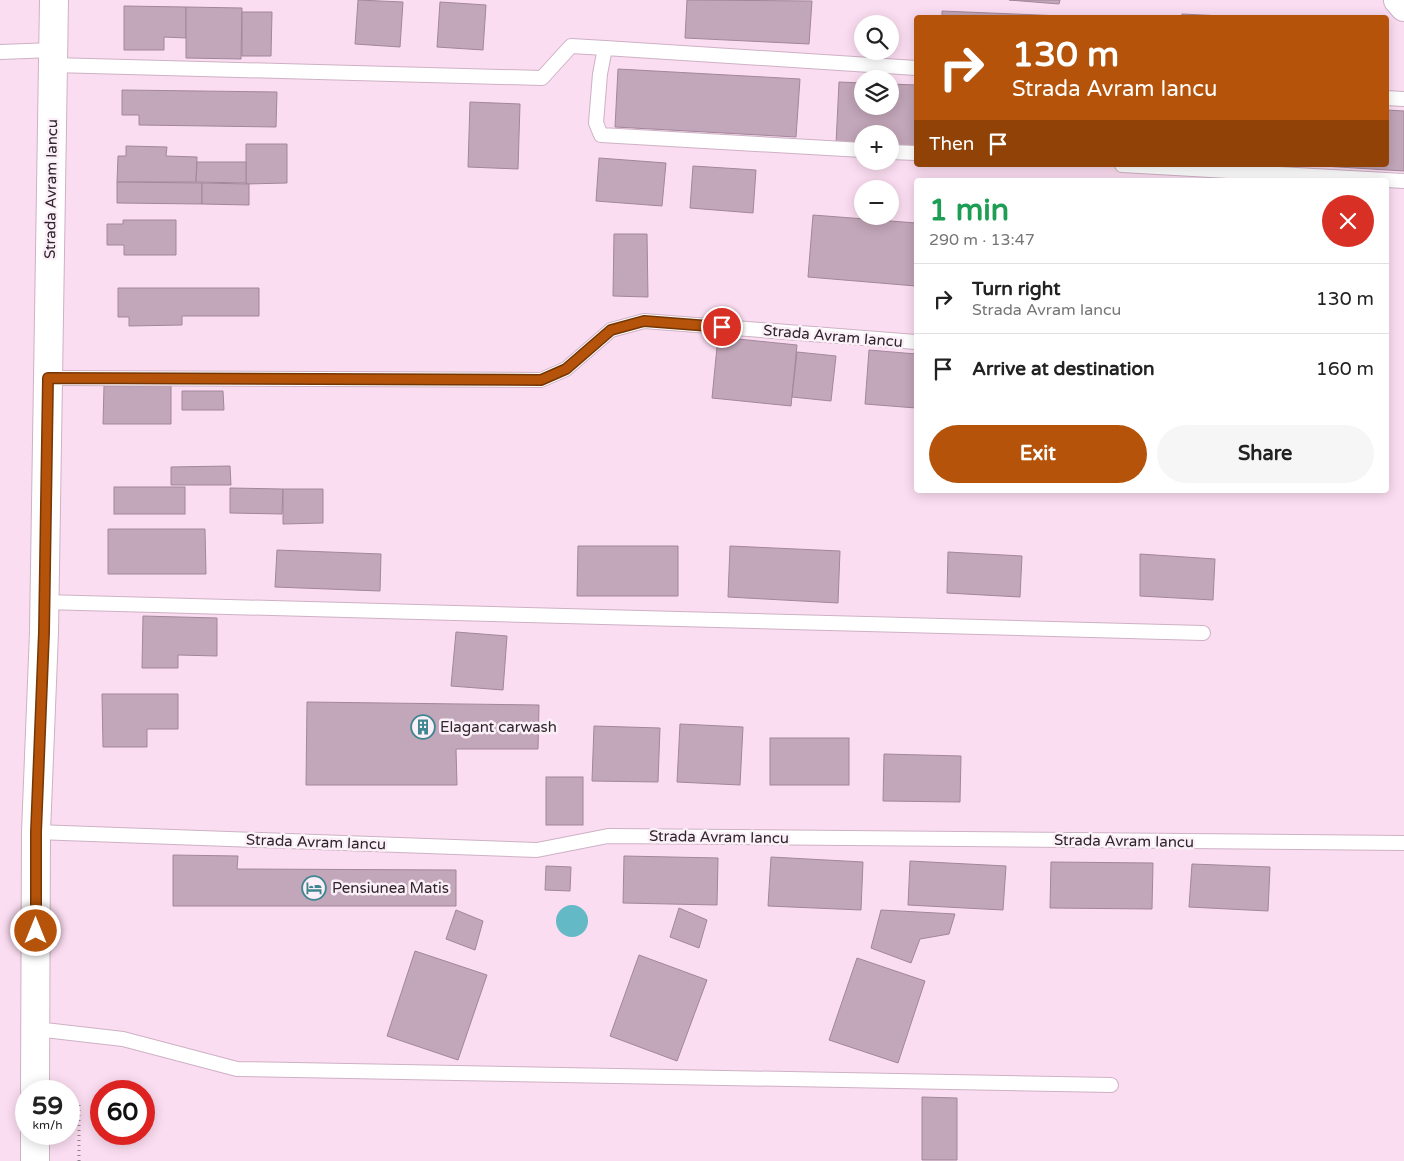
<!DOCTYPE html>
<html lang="en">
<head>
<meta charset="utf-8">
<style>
	:root { --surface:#fff; --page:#f6f6f6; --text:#222; --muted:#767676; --line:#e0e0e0; --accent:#b45309 }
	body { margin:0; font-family:"Varela Round",sans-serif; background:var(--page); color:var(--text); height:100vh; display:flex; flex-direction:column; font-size:19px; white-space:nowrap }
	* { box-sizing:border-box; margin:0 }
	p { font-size:16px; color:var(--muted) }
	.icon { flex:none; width:28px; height:28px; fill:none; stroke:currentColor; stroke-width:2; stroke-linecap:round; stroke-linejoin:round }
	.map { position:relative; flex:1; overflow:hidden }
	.panel { position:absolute; left:914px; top:178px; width:475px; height:315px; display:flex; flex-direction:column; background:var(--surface); border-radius:5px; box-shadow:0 2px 12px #0003 }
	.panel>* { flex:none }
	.hud { position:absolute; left:914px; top:15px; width:475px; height:152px; border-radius:5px; box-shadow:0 2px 12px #0003; background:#b45309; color:#fff; overflow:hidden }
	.fabs { position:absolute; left:854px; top:15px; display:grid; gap:10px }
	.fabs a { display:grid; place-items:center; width:45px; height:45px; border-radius:50%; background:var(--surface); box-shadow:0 2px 12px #0003; font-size:25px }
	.speed { position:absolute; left:15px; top:1080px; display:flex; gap:10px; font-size:25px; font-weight:700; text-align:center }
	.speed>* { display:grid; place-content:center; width:65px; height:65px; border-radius:50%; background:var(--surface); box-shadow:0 2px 12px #0003; line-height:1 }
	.speed small { font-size:12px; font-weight:400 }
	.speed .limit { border:8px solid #d22; background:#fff; color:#111 }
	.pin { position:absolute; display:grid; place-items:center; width:42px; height:42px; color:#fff; margin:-21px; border:2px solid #fff; border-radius:50%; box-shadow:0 1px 5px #0007 }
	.me { position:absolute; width:55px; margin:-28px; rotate:0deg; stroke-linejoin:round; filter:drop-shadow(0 0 4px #0008) }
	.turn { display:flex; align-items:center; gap:18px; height:105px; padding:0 15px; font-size:22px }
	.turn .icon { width:65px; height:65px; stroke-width:2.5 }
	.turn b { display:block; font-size:35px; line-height:42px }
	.then { display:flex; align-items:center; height:48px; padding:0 15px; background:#0003; gap:10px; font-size:19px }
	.round { display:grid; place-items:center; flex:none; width:52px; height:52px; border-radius:26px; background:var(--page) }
	.overview { display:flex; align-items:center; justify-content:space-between; height:85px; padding:0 15px }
	h1 { font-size:30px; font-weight:700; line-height:38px; color:#1e9e55 }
	.cta { display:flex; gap:10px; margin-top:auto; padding:10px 15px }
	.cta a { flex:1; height:58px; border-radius:30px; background:var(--accent); color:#fff; font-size:20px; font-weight:700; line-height:58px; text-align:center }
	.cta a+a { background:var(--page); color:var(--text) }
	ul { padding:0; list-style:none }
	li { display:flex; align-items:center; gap:15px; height:70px; padding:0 15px; border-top:1px solid var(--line) }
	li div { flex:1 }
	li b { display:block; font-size:19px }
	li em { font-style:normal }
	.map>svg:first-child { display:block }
	.water { fill:#64b9c6 }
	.building { fill:#c2a6b9; stroke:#a28699 }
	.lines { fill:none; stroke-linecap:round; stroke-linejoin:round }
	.service-casing { stroke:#ceb1c5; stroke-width:16 }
	.minor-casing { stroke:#ceb1c5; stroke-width:30 }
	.primary-casing { stroke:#ceb1c5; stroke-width:30 }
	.path { stroke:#927e8c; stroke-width:3; stroke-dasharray:1 4; stroke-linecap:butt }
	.service { stroke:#fff; stroke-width:14 }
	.minor { stroke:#fff; stroke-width:28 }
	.primary { stroke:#fff; stroke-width:28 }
	.route-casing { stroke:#753606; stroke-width:12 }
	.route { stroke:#b45309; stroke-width:9 }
	.labels { text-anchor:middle; stroke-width:5; stroke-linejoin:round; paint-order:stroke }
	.street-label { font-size:15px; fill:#30252d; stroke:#fcf0f8 }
	.poi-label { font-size:15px; fill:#30252d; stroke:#fcf0f8; text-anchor:start }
</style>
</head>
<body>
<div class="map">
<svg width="1404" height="1161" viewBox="0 0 1404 1161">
	<rect width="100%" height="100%" fill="#fbddf1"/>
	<!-- water -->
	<circle class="water" cx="572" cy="921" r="16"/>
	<!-- building -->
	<g class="building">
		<path d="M 358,0 L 403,2 L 400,47 L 355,44 Z"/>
		<path d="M 687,0 L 812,1 L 809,44 L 685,38 Z"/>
		<path d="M 1009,0 L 1060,0 L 1059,4 Z"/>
		<path d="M 440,2 L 486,5 L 483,50 L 437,47 Z"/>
		<path d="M 124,6 L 186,7 L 186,38 L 164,37 L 164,50 L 124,50 Z"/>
		<path d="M 186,7 L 242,8 L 241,59 L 186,58 Z"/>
		<path d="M 942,11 L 1086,17 L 1086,18 L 942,18 Z"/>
		<path d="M 242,12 L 272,12 L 271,56 L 242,56 Z"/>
		<path d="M 1182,14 L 1263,18 L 1181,18 Z"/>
		<path d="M 618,69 L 800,79 L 796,137 L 615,127 Z"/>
		<path d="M 839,82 L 862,83 L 862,106 L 890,106 L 890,84 L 916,85 L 916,148 L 890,146 L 890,134 L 862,134 L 862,145 L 836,144 Z"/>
		<path d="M 122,90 L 277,92 L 276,127 L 139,125 L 139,115 L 122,115 Z"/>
		<path d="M 470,102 L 520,104 L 518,169 L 468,167 Z"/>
		<path d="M 1386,110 L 1404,111 L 1404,171 L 1306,165 L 1386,165 Z"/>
		<path d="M 246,144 L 287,144 L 287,183 L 246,184 Z"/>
		<path d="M 126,146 L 167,147 L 166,156 L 197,157 L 196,182 L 117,182 L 118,156 L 126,156 Z"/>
		<path d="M 599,158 L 666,163 L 662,206 L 596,201 Z"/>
		<path d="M 197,162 L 246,162 L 246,183 L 196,182 Z"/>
		<path d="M 693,166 L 756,170 L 753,213 L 690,208 Z"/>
		<path d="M 117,182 L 202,183 L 202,204 L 117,203 Z"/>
		<path d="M 202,183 L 249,184 L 249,205 L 202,204 Z"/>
		<path d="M 813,215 L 916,223 L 916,286 L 808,277 Z"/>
		<path d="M 123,220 L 176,220 L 176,255 L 124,255 L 124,245 L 107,245 L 107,224 L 123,224 Z"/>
		<path d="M 614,234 L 647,234 L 648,297 L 613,296 Z"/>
		<path d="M 118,288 L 259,288 L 259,316 L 182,316 L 182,325 L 129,326 L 129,317 L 118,317 Z"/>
		<path d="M 718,337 L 797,345 L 791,406 L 712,398 Z"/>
		<path d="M 869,350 L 916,354 L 916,408 L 865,404 Z"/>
		<path d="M 797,352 L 836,356 L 831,401 L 792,397 Z"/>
		<path d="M 104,386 L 171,386 L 171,424 L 103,424 Z"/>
		<path d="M 182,391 L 223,391 L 224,410 L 182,410 Z"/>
		<path d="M 230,466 L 231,485 L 171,485 L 171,467 Z"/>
		<rect x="114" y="487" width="71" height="27"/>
		<path d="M 230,488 L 283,489 L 282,514 L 230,513 Z"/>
		<path d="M 283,489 L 323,489 L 323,523 L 283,524 Z"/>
		<path d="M 108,529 L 205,529 L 206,574 L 108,574 Z"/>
		<path d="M 578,546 L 678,546 L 678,596 L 577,596 Z"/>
		<path d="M 730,546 L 840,551 L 838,603 L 728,597 Z"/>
		<path d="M 277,550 L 381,554 L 380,591 L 275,587 Z"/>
		<path d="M 948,552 L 1022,556 L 1020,597 L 947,593 Z"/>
		<path d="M 1140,554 L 1215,559 L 1213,600 L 1140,596 Z"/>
		<path d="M 143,616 L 217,618 L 217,656 L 178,655 L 178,668 L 142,668 Z"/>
		<path d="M 456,632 L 507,636 L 503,690 L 451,686 Z"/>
		<path d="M 102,694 L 178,694 L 178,729 L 147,729 L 147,747 L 103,747 Z"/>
		<path d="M 307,702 L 539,705 L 538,749 L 456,749 L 457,785 L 306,785 Z"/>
		<path d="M 680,724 L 743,727 L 740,785 L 677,782 Z"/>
		<path d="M 594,726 L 660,728 L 658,782 L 592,781 Z"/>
		<rect x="770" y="738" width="79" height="47"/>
		<path d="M 884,754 L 961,756 L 960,802 L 883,801 Z"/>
		<rect x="546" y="777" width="37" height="48"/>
		<path d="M 173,855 L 238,856 L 237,869 L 456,870 L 456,906 L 173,906 Z"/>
		<path d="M 624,856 L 718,858 L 717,905 L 623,903 Z"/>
		<path d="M 771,857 L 863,862 L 861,910 L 768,906 Z"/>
		<path d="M 910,861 L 1006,866 L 1003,910 L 908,905 Z"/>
		<path d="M 1051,862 L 1153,863 L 1152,909 L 1050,908 Z"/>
		<path d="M 1192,864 L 1270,867 L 1268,911 L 1189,907 Z"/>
		<path d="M 546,866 L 571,867 L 570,891 L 545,890 Z"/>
		<path d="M 679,908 L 707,920 L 699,948 L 670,937 Z"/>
		<path d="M 456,910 L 483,921 L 475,950 L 446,939 Z"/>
		<path d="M 881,910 L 955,914 L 949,934 L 920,939 L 911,963 L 871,948 Z"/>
		<path d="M 415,951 L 487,975 L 458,1060 L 387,1036 Z"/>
		<path d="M 639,955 L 707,980 L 677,1061 L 610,1036 Z"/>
		<path d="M 857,958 L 925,981 L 898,1063 L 829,1040 Z"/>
		<path d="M 922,1097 L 957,1098 L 957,1160 L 922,1160 Z"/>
	</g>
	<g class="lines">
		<!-- service casing -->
		<g class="service-casing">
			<g id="service">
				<path d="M 0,52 L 53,50"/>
				<path d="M 53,65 L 542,78 L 571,46 L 605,48"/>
				<path d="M 1386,98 L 1404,99"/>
				<path d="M 862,150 L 601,135 L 596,123 L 600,74 L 605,48 L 916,68"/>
				<path d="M 890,152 L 916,153"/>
				<path d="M 1122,165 L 1404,181"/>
				<path d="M 48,378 L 541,380 L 566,369 L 611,330 L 644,321 L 916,342"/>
				<path d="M 44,602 L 1203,633"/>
				<path d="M 36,832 L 537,850 L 608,836 L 1404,843"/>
				<path d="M 36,1029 L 123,1039 L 237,1069 L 1111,1085"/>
			</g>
		</g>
		<!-- minor casing -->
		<g class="minor-casing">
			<path id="minor" d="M 1398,0 L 1404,7"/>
		</g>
		<!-- primary casing -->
		<g class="primary-casing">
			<g id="primary">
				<path d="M 35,1091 L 36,832 L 44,632 L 54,0"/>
				<path d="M 35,1161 L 35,1134"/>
			</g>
		</g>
		<!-- path -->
		<path class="path" d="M 79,1161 L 79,1104"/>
		<!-- service -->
		<use href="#service" class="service"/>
		<!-- minor -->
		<use href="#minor" class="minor"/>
		<!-- primary -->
		<use href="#primary" class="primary"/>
	</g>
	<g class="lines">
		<!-- route casing -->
		<g class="route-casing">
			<path id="route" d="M 36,931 L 36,832 L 44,632 L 48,378 L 541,380 L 566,369 L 611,330 L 644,321 L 722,327"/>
		</g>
		<!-- route -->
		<use href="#route" class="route"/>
	</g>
	<!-- icons -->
	<defs>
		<g id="building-ring" transform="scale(1.25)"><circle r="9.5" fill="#fcf0f8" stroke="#408690" stroke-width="1.5"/><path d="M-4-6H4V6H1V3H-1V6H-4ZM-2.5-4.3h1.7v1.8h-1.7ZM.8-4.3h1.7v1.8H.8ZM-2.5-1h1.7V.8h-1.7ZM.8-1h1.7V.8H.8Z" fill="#408690"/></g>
		<g id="hotel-ring" transform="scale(1.25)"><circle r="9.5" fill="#fcf0f8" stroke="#408690" stroke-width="1.5"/><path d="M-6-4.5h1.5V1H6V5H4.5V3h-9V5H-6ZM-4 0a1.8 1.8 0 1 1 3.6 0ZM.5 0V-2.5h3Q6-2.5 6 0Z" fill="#408690"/></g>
	</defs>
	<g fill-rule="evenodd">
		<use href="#building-ring" x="423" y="727"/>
		<use href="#hotel-ring" x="314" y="888"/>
	</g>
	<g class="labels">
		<!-- street labels -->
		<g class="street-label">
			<text transform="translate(51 189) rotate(-89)" y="5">Strada Avram Iancu</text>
			<text transform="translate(833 336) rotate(5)" y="5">Strada Avram Iancu</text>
			<text transform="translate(719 837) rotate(1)" y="5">Strada Avram Iancu</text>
			<text transform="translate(1124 841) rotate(1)" y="5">Strada Avram Iancu</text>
			<text transform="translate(316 842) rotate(2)" y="5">Strada Avram Iancu</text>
		</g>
		<!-- poi labels -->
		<g class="poi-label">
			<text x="440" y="732">Elagant carwash</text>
			<text x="332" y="893">Pensiunea Matis</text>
		</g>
	</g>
</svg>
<div class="fabs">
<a><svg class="icon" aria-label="search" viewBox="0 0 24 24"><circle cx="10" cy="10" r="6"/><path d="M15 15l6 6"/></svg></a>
<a><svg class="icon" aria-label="layers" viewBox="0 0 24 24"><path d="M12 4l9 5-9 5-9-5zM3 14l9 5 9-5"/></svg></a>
<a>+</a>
<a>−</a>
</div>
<div class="speed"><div>59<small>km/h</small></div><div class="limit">60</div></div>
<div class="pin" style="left:722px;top:327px;background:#d93025"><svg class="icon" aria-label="arrive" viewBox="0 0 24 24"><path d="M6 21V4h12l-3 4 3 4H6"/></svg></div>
<svg class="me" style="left:36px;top:931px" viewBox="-20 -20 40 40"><circle r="17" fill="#b45309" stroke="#fff" stroke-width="3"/><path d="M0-11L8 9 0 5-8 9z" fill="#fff"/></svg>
<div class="hud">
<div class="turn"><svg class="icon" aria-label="right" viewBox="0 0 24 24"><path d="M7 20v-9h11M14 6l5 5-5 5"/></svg><div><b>130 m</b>Strada Avram Iancu</div></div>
<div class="then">Then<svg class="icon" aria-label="arrive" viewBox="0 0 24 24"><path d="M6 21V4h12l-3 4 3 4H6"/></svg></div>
</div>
<section class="panel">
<div class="overview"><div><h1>1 min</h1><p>290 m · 13:47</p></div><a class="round" style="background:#d93025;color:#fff"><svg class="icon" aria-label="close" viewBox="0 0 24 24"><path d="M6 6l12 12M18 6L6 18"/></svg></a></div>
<ul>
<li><svg class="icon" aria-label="right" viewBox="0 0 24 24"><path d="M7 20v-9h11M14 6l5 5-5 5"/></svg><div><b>Turn right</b><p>Strada Avram Iancu</p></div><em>130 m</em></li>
<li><svg class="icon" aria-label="arrive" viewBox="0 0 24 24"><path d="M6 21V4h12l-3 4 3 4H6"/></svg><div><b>Arrive at destination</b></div><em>160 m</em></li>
</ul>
<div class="cta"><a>Exit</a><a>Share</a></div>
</section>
</div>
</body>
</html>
